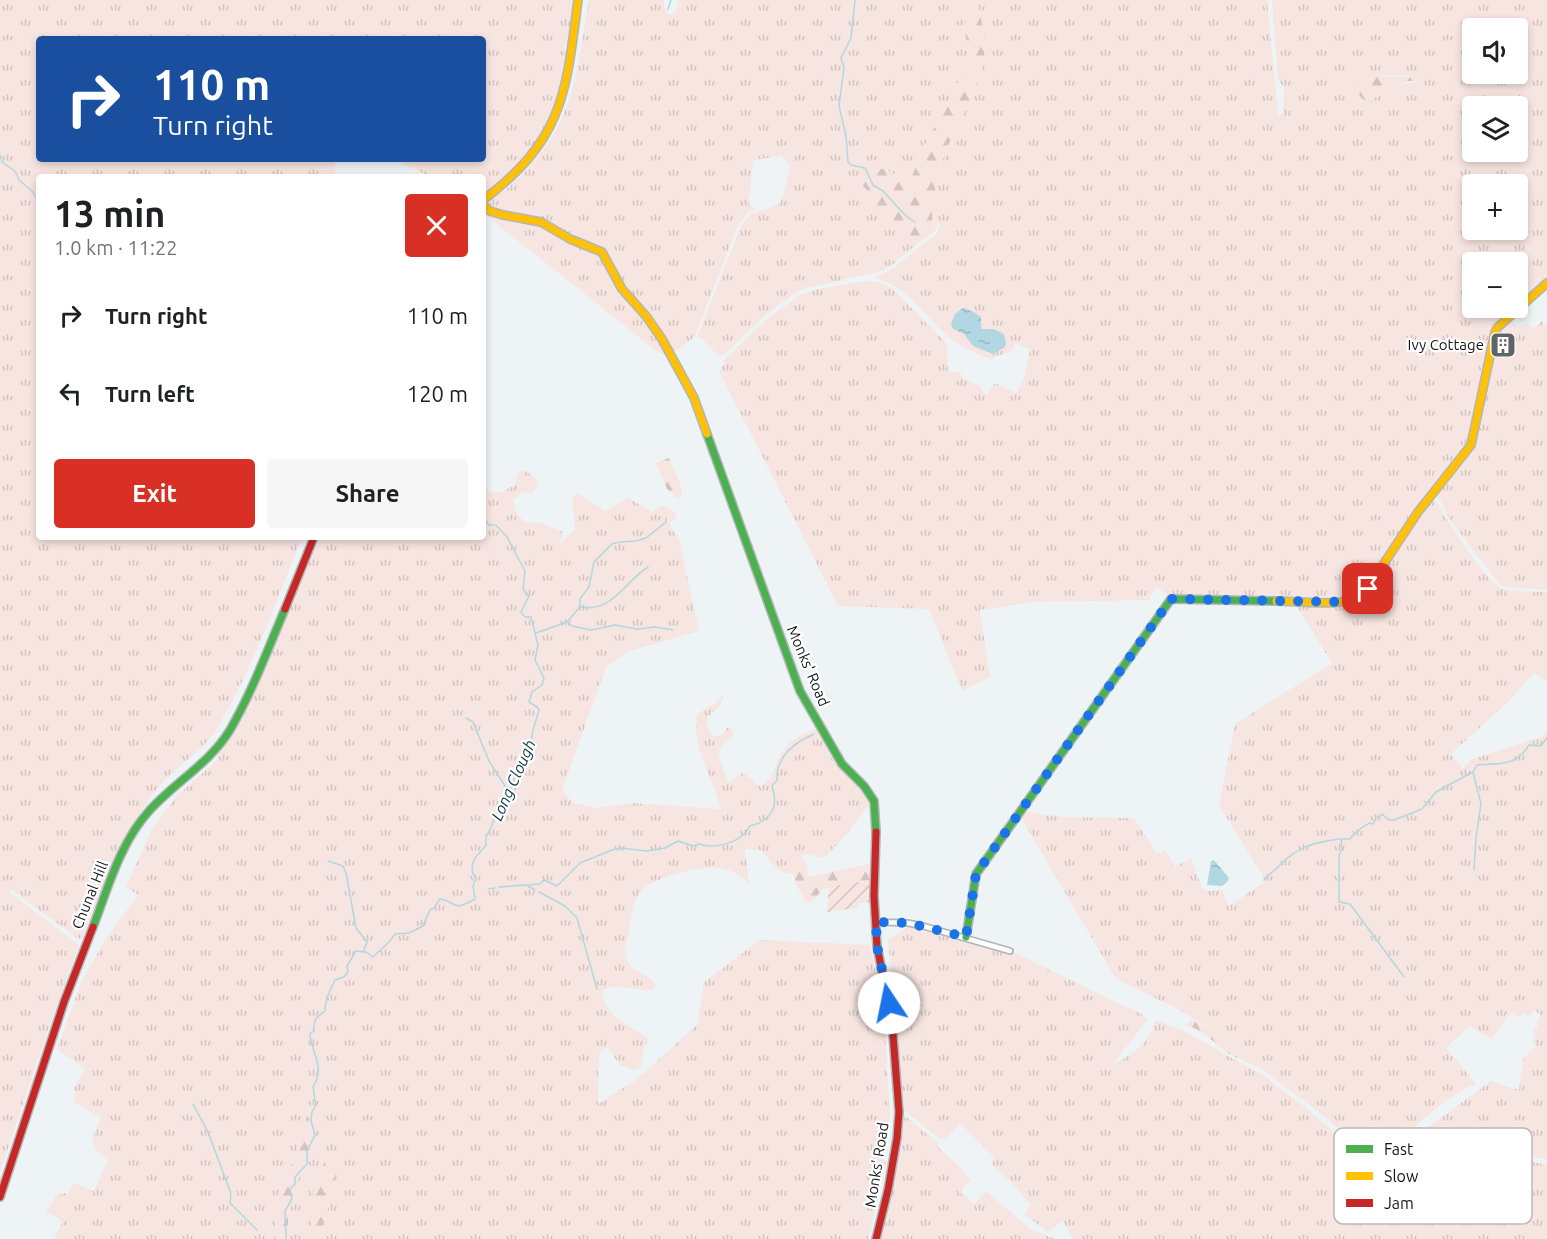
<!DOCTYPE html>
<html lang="en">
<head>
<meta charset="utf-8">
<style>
	:root { --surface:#fff; --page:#f6f6f6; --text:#202124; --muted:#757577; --accent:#d93025 }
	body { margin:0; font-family:Ubuntu,sans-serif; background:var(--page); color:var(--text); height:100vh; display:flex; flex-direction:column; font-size:22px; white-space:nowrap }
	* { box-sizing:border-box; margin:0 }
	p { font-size:20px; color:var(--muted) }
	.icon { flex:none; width:33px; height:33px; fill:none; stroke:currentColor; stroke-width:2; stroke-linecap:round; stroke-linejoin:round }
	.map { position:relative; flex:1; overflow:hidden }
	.drawer { position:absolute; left:36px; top:174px; width:450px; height:366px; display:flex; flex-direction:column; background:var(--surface); border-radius:6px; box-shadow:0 3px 9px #0003 }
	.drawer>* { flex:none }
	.hud { position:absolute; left:36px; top:36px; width:450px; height:126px; border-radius:6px; box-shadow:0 3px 9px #0003; background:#1a4fa0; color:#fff; overflow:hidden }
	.fabs { position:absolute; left:1462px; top:18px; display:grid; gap:12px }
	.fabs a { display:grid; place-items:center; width:66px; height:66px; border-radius:6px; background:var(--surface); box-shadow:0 3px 9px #0003; font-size:30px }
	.pin { position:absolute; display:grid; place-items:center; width:51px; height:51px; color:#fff; margin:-26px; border-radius:12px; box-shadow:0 3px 9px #0006 }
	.me { position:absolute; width:66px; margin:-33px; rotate:349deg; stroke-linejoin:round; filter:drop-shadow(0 0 4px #0008) }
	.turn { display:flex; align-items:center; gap:21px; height:126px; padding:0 18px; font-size:27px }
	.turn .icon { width:78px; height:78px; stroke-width:2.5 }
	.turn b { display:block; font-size:42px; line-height:51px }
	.round { display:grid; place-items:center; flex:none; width:63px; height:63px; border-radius:6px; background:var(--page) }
	.headline { display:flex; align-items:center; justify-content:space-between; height:102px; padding:0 18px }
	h1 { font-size:36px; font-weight:600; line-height:45px }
	.button { display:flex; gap:12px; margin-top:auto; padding:12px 18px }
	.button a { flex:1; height:69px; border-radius:6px; background:var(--accent); color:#fff; font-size:24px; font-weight:600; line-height:69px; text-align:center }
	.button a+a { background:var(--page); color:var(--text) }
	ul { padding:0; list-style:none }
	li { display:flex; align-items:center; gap:18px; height:78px; padding:0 18px }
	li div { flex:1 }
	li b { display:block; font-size:22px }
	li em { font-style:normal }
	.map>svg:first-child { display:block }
	.grass { fill:url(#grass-tufts); fill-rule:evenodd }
	.forest { fill:url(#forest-firs) }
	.garden { fill:url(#garden-furrows) }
	.water { fill:url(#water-ripples) }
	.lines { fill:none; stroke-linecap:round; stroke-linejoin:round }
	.stream { stroke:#b1d7e2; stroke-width:1.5 }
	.street-casing { stroke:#b2b6b7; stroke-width:8 }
	.fast-casing { stroke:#b2b6b7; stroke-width:10 }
	.slow-casing { stroke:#b2b6b7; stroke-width:10 }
	.jam-casing { stroke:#b2b6b7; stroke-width:10 }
	.street { stroke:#fcfdfe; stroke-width:4.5 }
	.fast { stroke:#4caf50; stroke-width:7 }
	.slow { stroke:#ffc107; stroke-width:7 }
	.jam { stroke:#c62828; stroke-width:7 }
	.route { stroke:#1a73e8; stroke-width:10; stroke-dasharray:0 18 }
	.labels { text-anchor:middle; stroke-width:4.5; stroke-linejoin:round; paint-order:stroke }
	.poi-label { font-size:15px; fill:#131718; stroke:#fff; text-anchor:end }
	.street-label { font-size:15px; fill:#131718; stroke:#fff }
	.water-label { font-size:16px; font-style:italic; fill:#0b3a46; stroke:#fff }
	.key { fill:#fff; stroke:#b8b9ba; stroke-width:1.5 }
	.key-label { font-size:16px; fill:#131718 }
</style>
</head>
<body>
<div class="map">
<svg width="1547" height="1239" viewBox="0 0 1547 1239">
	<defs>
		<pattern id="grass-tufts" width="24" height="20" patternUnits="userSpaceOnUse" patternTransform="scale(1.5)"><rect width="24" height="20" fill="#f7e5e1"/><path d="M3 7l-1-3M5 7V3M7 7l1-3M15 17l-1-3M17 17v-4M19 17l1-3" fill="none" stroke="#d3c4c0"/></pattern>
		<pattern id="forest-firs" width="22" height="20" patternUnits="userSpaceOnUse" patternTransform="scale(1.5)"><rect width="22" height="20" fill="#f7e5e1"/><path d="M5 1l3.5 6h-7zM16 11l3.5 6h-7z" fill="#d3c4c0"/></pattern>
		<pattern id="garden-furrows" width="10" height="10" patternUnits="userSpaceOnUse" patternTransform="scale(1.5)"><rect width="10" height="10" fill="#f7e5e1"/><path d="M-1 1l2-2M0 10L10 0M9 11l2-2" fill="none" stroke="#d3c4c0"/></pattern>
		<pattern id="water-ripples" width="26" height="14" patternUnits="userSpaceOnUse" patternTransform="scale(1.5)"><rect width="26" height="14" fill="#b1d7e2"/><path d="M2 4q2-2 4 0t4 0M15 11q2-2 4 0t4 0" fill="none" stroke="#97b8c1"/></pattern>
	</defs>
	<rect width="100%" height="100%" fill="#eef4f6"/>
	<!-- grass -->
	<g class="grass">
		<path d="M 0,0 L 575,0 L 568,44 L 563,46 C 568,55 565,63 563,73 C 557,111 536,153 506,179 C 499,185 491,190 483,195 L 483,177 L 430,177 L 394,159 L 483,159 L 483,39 L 39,39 L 39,159 L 336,159 L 334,177 L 39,177 L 39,537 L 302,537 C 276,601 253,669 217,728 C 202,753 175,766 157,789 C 122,834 103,887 82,939 L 77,938 L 12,890 L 9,892 L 79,945 L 52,1018 L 0,1172 Z"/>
		<path d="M 589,0 L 664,0 L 664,6 L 667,14 L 672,15 L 675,13 L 679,0 L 967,0 C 972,9 969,18 964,25 L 967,44 L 974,50 L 976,56 L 974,68 L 954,87 L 945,111 L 929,136 L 912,176 L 900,179 L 889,171 L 874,171 L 861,177 L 858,182 L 872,194 L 876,209 L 895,229 L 918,243 L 892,265 L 879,272 L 806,288 C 787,297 767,313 752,328 C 741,338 732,349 720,357 L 703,340 L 697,337 L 741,226 L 751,214 L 778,205 L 782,199 L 791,166 L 781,156 L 753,160 L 749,204 L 755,210 L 748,212 L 738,225 L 695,336 L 682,348 L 671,351 L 624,282 L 602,245 L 577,239 L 541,218 L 512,214 L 493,209 L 489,204 C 491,196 498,195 505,190 C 522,177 539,156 551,138 C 578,97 580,47 589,0 Z"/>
		<path d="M 977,0 L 1267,0 L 1278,115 L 1283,115 L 1284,88 L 1278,79 L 1272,0 L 1547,0 L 1547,280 L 1518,305 L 1518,262 L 1473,262 L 1473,308 L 1515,308 L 1495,325 L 1468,444 L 1405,523 L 1357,597 L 1168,596 L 1156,586 L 1152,595 L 1150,595 L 1150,600 L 1034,602 L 980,610 L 990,677 L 962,691 L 929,609 L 838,606 L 719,371 L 725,362 L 724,360 L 767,319 L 800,295 L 818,289 L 865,281 L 878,282 L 892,288 L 947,344 L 948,372 L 960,372 L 963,378 L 980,386 L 986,395 L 995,383 L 1017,393 L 1025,375 L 1030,349 L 1016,343 L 1011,352 L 996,356 L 991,360 C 979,354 965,349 954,341 C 926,321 911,287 875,278 L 892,269 L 936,234 L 940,225 L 938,223 L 935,231 C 931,223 932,213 933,204 C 936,180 942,158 952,137 C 961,115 974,96 981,74 C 989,50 982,23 977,0 ZM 1473,28 L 1518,28 L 1518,74 L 1473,74 ZM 1407,75 L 1420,81 C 1402,83 1387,88 1372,100 L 1362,99 L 1352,83 L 1357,76 ZM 1473,106 L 1518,106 L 1518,152 L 1473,152 ZM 1473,184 L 1518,184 L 1518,230 L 1473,230 Z"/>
		<path d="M 483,210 L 503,218 L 538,224 L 568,243 L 597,250 L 605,258 C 626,290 653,322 668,357 L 655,350 L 483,213 Z"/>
		<path d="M 1511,319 L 1518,327 L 1528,323 L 1534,329 L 1542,321 L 1547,327 L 1547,590 L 1506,587 L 1499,584 L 1449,518 L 1439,498 L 1436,496 L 1474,446 L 1494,345 L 1506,353 L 1516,342 L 1501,328 Z"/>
		<path d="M 519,471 L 528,472 L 538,481 L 538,485 L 532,493 L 523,492 L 513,500 L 515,510 L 524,522 L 540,523 L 562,531 L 561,544 L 575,529 L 572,499 L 578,492 L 584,498 L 605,511 L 628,498 L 652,512 L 662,505 L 677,514 L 674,521 L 669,522 L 673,531 L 679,539 L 699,631 L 629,651 L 606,667 L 562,790 L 573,803 L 597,808 L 632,803 L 721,809 C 713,778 691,746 697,714 L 715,703 L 722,696 L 723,696 C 722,707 715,711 707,717 L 707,726 L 712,735 L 720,736 L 728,727 L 734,734 L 724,743 L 718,754 L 728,782 L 733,780 L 741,773 L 753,779 L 757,785 L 762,786 C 774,778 775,761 784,749 C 790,740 806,732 816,729 L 832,759 L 871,802 L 848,833 L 824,858 L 806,854 L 792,861 L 795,874 C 778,875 771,861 761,850 L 745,849 L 749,883 C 742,878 733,871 725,869 C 707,863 655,877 641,891 C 632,901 631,917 629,930 C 628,938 623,945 625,953 C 628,974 648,971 655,985 L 652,990 C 635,993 619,980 602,991 C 604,1016 628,1025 647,1037 L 648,1043 L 644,1047 L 641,1067 L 634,1070 L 620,1065 L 607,1047 L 599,1055 L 598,1104 L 636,1080 L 697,1025 L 704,982 L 760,940 L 870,945 L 887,1024 L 885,1029 L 890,1118 L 883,1157 L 886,1163 L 868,1239 L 320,1239 L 340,1159 L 313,1192 L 316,1206 L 308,1239 L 288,1239 L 288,1212 L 294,1200 L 292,1189 L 313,1155 L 310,1106 L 292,1164 L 282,1177 L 279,1189 L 274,1239 L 54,1239 L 63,1221 L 46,1212 L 56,1196 L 64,1193 L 67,1194 L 74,1183 L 94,1191 L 108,1160 L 96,1150 L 92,1139 L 101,1117 L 73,1102 L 75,1092 L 73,1090 L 85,1069 L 57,1049 L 81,983 L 105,940 L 138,895 L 126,887 L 153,827 L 177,796 L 218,759 L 219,752 L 243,719 L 320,537 L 483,537 L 483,483 L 490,493 L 501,492 L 514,486 Z"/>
		<path d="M 1431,501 L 1438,503 C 1445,519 1487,582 1501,588 C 1511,593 1535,591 1547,592 L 1547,682 L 1534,673 L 1510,700 L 1451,754 L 1463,769 L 1470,760 L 1543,736 L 1547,731 L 1547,1159 L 1469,1149 L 1426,1153 L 1401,1149 L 1411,1140 L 1491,1081 L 1519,1090 L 1523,1059 L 1536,1046 L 1533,1040 L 1535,1035 L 1532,1033 L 1538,1025 L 1536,1023 L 1541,1015 L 1534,1010 L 1529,1016 L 1524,1013 L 1520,1018 L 1511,1013 L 1491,1039 L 1470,1026 L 1446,1048 L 1476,1084 C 1444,1097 1421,1121 1397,1145 L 1365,1143 L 1347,1137 L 1318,1111 L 1261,1069 L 1261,1068 L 1234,1057 L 1243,1050 L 1176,1008 L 1116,979 L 1020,816 L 1027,812 L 1061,817 L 1134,818 L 1157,854 L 1165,850 L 1175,867 L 1191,858 L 1202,888 L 1207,891 L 1222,890 L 1229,906 L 1266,881 L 1219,805 L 1235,724 L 1332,663 L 1295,604 L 1362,603 C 1383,568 1404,533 1431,501 Z"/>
		<path d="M 908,927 L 1017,954 L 1143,1015 L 1148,1019 L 1112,1065 C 1132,1055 1150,1044 1155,1020 L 1184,1031 L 1264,1076 L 1302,1105 L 1346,1142 L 1374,1150 L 1403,1154 L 1435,1157 L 1477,1154 L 1519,1159 L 1547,1165 L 1547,1239 L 1073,1239 L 1063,1221 L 1048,1232 L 1024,1214 L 1031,1205 L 1014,1185 L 992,1165 L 993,1156 L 960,1123 L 946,1138 L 940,1139 L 904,1110 C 900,1053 894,996 888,940 Z"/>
		<path d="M 904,1115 L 938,1143 L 939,1148 L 960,1167 L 970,1180 L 960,1192 L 974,1204 L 986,1191 L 1033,1231 L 1056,1239 L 880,1239 L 881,1235 L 883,1235 L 903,1128 Z"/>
	</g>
	<!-- forest -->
	<g class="forest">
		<path d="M 967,0 L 977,0 C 982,23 989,50 981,74 C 974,96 961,115 952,137 C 942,158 936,180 933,204 C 932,213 931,223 935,231 L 918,243 L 891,228 L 888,221 L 876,209 L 872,194 L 858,182 L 863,174 L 872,169 L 874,171 L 885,168 L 900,179 L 912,176 L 929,136 L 945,111 L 954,87 L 974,68 L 976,56 L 974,50 L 967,44 L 964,25 C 969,18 972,9 967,0 Z"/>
		<path d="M 1367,73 C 1386,81 1400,71 1422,81 L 1407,81 L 1368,101 L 1362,99 L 1352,83 L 1357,76 Z"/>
		<path d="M 669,458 L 681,486 L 682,496 L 677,498 L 667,489 L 656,463 Z"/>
		<path d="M 797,857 L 803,858 L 808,868 L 807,877 L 869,864 L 870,880 L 823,889 L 812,902 L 807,903 L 796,885 L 792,861 Z"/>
		<path d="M 1192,1019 L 1243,1050 L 1234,1057 C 1218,1047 1203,1029 1185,1025 Z"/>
		<path d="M 310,1106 L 317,1111 L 313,1155 L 298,1178 L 297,1184 L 292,1189 L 294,1200 L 288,1212 L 288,1239 L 274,1239 L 279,1189 L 282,1177 L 292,1164 Z"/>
		<path d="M 328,1157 L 340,1159 L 320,1239 L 308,1239 L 316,1206 L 313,1192 L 321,1168 Z"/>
	</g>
	<!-- garden -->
	<path class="garden" d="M 870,880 L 870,902 L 859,903 L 858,908 L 827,912 L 829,887 Z"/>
	<!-- water -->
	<g class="water">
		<path d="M 963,308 L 972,311 L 981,317 L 981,329 L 993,329 L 1004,334 L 1006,344 L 1005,347 L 993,354 L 973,346 L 964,334 L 953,329 L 951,323 L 955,314 Z"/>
		<path d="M 1214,860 L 1229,878 L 1227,882 L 1222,886 L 1207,885 L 1211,861 Z"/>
	</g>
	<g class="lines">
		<!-- stream -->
		<g class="stream">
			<path d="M 855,0 L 851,38 L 841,58 L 844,68 L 839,106 L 846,136 L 848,162 L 851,165 L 865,168 L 873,185 L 883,191 L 906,216 L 915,222"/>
			<path d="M 668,9 L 671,0"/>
			<path d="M 0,155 L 2,162 L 15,171 L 19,180 L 33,192 L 39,203"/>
			<path d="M 580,607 C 613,613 625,581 648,567"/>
			<path d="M 567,622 L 572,626 L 591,630 L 615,625 L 637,629 L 655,627 L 673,630"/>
			<path d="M 536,633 L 567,622 L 580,607 L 580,599 L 589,587 L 594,562 L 612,544 L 620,542 L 636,541 L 646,538 L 666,522 L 666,518"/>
			<path d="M 466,718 L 473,722 L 489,761 L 507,789"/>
			<path d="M 1473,772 L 1481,804 L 1476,838 L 1474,870"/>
			<path d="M 328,861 L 343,866 L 346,873 L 356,928 L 367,942 L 363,952"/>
			<path d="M 1264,880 C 1268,874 1274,872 1278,867 C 1298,846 1312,843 1339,839"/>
			<path d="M 528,886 L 535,890"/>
			<path d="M 499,887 L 540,884 L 544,880 L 557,886 L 580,863 L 612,850 L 620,848 L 647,851 L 665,848 L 678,841 L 693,846 L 699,844 C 713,849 734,844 744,834 C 747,832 748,828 750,826 C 751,826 759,823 759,823 C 776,814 777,802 772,786 L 777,780 C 776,756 794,743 814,734"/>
			<path d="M 488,889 L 495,888"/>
			<path d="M 539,892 L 565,906 L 577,918 L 597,989"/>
			<path d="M 1404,977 L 1350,904 L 1339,902 L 1339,855 L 1342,849 L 1341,839 L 1350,839 C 1355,832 1362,828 1369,823 L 1373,824 L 1376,818 L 1382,814 L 1389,820 L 1394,820 L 1422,809 L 1436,792 L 1473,772 L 1477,765 C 1500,763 1516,767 1529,745 L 1541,746 L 1547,738"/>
			<path d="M 193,1104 L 208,1132 L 231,1194 L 230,1203 L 257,1230"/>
			<path d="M 286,1239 L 285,1211 L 292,1199 L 290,1189 L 295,1184 L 295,1177 L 307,1164 L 307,1151 L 315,1135 L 311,1121 L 312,1112 L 316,1105 L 313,1087 C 326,1066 311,1054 310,1033 L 314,1031 C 312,1020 318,1016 325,1011 C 325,999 330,991 335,980 L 344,977 L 348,972 L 347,966 L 356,951 L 366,952 L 373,957 L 389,942 L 395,934 L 409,933 L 423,926 L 430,910 L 434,908 L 440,899 C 457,901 451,913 475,899 L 473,886 L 476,879 L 473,874 L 472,866 L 475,858 L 486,845 L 486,836 L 490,830 L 502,798 L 513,782 L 531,745 L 533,730 L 539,710 L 537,707 L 529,702 L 532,692 L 542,685 L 544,678 L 535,660 L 538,645 L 531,617 L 525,617 L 521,612 L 529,596 L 523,589 L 525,571 L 507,537 L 496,525 L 489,525 L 483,517"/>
		</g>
		<!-- street casing -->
		<g class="street-casing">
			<path id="street" d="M 876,922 L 908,923 L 923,926 L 1010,951"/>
		</g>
		<!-- fast casing -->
		<g class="fast-casing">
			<g id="fast">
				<path d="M 707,434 L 800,691 L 842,764 L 864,786 L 874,801 L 876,832"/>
				<path d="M 93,927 C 108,888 120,843 149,811 C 174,783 210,763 230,730 C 252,692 268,649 285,609"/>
				<path d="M 966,937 L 976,874 L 1171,599 L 1276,601"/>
			</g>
		</g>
		<!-- slow casing -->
		<g class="slow-casing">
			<g id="slow">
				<path d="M 483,200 C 564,139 566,93 578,0"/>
				<path d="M 483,205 L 490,211 L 503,215 L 541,222 L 570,239 L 602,252 L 622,289 L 646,316 L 662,339 L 694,398 L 707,434"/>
				<path d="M 1276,601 C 1299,601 1345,608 1363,595 L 1418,512 L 1471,445 L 1495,332 L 1498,327 L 1547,283"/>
			</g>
		</g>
		<!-- jam casing -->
		<g class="jam-casing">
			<g id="jam">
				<path d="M 285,609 L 314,537"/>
				<path d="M 876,832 L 874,896 L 877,946 L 892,1022 L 899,1112 L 897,1138 L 888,1190 L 876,1239"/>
				<path d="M 0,1197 L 64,1002 L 93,927"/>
			</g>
		</g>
		<!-- street -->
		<use href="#street" class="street"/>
		<!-- fast -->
		<use href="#fast" class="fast"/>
		<!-- slow -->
		<use href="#slow" class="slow"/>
		<!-- jam -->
		<use href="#jam" class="jam"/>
	</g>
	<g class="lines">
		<!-- route -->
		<path class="route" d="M 889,1003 L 877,946 L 876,922 L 908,923 L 966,937 L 976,874 L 1171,599 L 1343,602 L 1356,600 L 1368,589"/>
	</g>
	<!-- icons -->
	<defs>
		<g id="building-square" transform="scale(1.35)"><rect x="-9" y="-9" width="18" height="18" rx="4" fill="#606466" stroke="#fff"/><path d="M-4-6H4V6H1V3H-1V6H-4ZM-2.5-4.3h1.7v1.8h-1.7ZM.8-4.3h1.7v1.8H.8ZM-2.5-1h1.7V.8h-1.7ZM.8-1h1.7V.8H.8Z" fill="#fff"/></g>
	</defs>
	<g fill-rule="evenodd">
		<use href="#building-square" x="1503" y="345"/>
	</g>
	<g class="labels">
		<!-- poi labels -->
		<g class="poi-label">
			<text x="1484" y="350">Ivy Cottage</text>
		</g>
		<!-- street labels -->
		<g class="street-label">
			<text transform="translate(808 666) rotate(67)" y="5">Monks' Road</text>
			<text transform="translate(90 895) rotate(-68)" y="5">Chunal Hill</text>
			<text transform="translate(877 1165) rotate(-81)" y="5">Monks' Road</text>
		</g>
		<!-- water labels -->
		<g class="water-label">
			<text transform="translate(513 780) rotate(-66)" y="6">Long Clough</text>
		</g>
	</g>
	<!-- legend -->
	<rect x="1334" y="1128" width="198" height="96" rx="9" class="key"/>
	<rect x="1346" y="1145" width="27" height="8" fill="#4caf50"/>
	<rect x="1346" y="1172" width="27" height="8" fill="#ffc107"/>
	<rect x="1346" y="1199" width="27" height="8" fill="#c62828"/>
	<g class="key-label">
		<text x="1384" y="1155">Fast</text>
		<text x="1384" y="1182">Slow</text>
		<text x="1384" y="1209">Jam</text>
	</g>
</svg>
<div class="fabs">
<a><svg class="icon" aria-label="sound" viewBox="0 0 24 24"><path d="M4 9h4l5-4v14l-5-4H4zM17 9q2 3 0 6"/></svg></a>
<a><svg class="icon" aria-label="layers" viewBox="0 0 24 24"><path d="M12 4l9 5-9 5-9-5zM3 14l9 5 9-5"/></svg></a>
<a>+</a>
<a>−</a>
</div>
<div class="pin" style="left:1368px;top:589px;background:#d93025"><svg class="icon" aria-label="arrive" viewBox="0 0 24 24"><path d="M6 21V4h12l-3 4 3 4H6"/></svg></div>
<svg class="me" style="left:889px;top:1003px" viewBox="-20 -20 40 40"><circle r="19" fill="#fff"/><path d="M0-13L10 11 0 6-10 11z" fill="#1a73e8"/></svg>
<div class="hud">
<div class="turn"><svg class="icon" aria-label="right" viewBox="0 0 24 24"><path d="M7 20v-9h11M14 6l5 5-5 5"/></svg><div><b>110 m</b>Turn right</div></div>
</div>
<section class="drawer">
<div class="headline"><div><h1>13 min</h1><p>1.0 km · 11:22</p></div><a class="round" style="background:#d93025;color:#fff"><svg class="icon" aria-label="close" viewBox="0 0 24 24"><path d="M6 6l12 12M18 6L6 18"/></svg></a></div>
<ul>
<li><svg class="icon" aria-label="right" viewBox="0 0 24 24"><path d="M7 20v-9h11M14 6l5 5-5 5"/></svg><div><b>Turn right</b></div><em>110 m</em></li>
<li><svg class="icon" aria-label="left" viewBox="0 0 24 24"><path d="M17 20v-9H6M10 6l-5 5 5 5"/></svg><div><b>Turn left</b></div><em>120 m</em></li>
</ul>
<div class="button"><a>Exit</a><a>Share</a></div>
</section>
</div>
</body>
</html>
